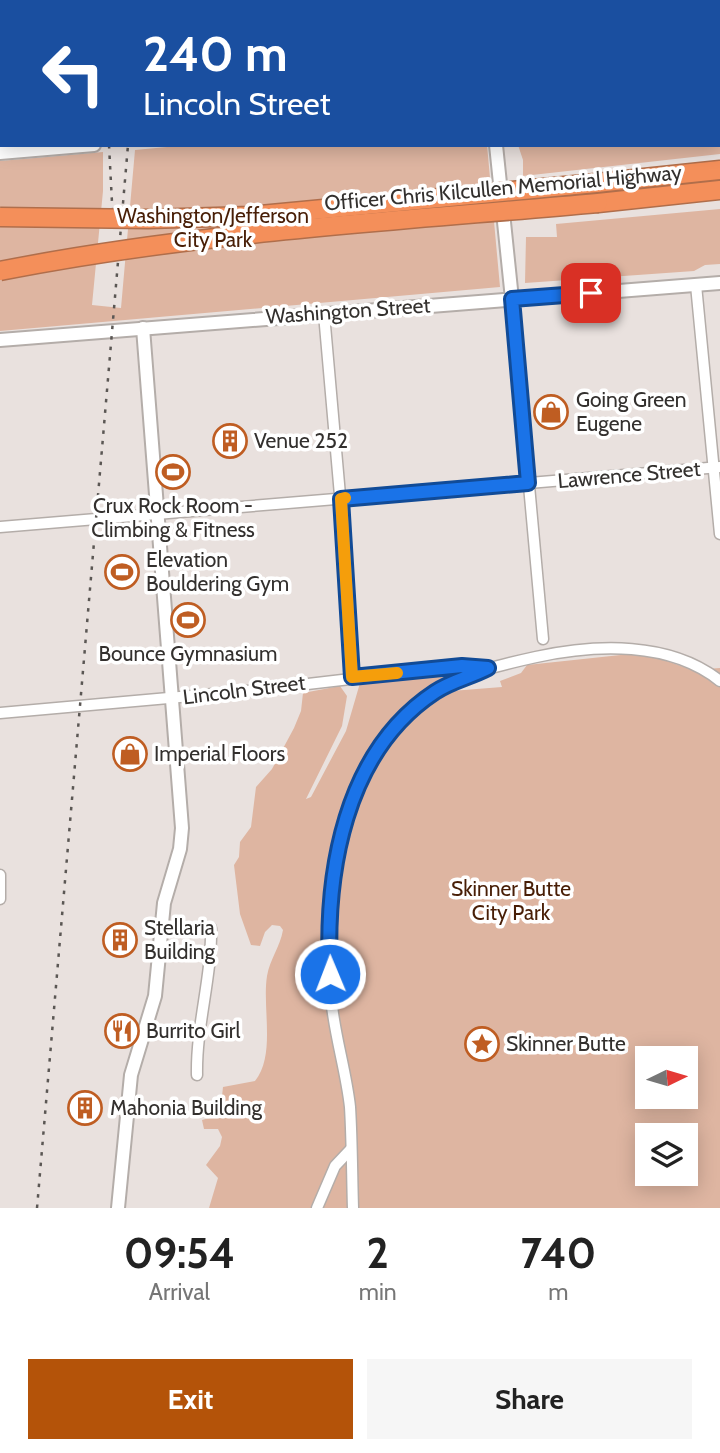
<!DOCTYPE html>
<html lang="en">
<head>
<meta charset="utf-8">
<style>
	:root { --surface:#fff; --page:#f6f6f6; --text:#222; --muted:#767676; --accent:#b45309 }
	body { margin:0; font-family:Cabin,sans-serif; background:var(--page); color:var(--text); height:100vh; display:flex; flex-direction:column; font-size:26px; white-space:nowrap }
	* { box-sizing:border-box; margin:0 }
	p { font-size:23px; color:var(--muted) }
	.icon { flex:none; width:38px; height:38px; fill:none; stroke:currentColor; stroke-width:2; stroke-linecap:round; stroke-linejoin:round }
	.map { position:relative; height:1208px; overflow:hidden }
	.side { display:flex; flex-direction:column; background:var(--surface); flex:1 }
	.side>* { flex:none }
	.banner { position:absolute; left:0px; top:0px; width:721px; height:147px; box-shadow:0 4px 18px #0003; background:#1a4fa0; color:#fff; overflow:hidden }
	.needle { width:46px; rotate:85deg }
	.buttons { position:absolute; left:635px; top:1046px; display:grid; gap:14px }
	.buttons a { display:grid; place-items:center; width:63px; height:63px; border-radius:0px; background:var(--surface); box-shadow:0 4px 18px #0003; font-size:35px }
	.pin { position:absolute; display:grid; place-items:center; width:60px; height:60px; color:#fff; margin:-30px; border-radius:14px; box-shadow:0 4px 10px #0006 }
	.me { position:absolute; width:77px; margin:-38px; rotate:359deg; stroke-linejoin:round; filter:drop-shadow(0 0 5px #0008) }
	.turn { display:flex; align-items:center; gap:24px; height:147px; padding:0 28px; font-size:32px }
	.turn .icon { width:91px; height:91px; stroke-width:2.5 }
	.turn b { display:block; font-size:49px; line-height:60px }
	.eta { display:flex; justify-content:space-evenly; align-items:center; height:119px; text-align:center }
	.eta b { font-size:42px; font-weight:700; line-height:49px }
	.action { display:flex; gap:14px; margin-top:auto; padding:14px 28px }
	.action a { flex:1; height:80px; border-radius:0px; background:var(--accent); color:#fff; font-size:28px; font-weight:700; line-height:80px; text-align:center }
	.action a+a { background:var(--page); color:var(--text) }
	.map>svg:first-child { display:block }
	.green { fill:#deb5a1; fill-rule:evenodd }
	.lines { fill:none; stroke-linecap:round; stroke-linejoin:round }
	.minor-casing { stroke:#b4ada9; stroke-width:13 }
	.tertiary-casing { stroke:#b4ada9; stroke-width:16 }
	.motorway-casing { stroke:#b06e4b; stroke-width:21 }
	.minor { stroke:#fff; stroke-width:10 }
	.tertiary { stroke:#fff; stroke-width:12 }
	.motorway { stroke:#f48f5a; stroke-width:18 }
	.rail { stroke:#5b5754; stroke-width:2.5; stroke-dasharray:3.5 7; stroke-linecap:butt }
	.motorway-bridge-casing { stroke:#b06e4b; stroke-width:21; stroke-linecap:butt }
	.motorway-bridge { stroke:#f48f5a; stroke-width:18 }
	.route-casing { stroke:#114b97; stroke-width:18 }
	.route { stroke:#1a73e8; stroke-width:12 }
	.slow { stroke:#f59e0b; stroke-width:12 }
	.labels { text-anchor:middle; stroke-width:7; stroke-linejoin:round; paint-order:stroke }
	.street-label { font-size:21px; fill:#33302e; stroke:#fff }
	.park-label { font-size:21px; fill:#481e06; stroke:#fff }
	.poi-label { font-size:21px; fill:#33302e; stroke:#fff; text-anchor:start }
</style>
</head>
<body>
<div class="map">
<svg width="720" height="1208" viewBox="0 0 720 1208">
	<rect width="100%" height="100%" fill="#e9e1de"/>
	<!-- green -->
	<g class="green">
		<path d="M 720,108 L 720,154 L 523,176 L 523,160 L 518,145 L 719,145 Z"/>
		<path d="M 188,145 L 487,145 L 500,287 L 0,331 L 0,161 L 103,152 L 103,191 L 92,305 L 121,308 L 135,150 Z"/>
		<path d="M 720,209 L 720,264 L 705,265 L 694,271 L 525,283 L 526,237 L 557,237 L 556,224 Z"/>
		<path d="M 630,654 L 656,657 L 692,670 L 720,668 L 720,1208 L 209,1208 L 218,1178 L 206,1165 L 220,1146 L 222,1137 L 218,1129 L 204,1129 L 202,1120 L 220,1115 L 223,1087 L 255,1081 C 276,1055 262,1008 267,976 C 270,959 280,947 283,930 L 280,926 L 272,925 L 265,932 L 260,946 L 251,945 L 240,914 L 234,865 L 239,857 L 240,842 L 251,827 L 256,787 L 272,769 L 294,728 L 301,711 L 303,693 L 340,686 L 347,696 L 342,726 L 306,799 L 311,797 L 346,731 L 360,683 L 450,670 L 468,671 L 426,693 L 502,687 L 500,681 L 521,673 L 527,665 ZM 648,1059 L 686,1059 L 686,1097 L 648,1097 ZM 648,1136 L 686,1136 L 686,1174 L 648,1174 Z"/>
	</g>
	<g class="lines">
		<!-- minor casing -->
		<g class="minor-casing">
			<g id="minor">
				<path d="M 669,0 L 669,2"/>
				<path d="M 719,99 L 720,99"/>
				<path d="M 696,285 L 720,534"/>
				<path d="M 512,299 L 543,639"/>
				<path d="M 324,314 L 348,586 L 352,677"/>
				<path d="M 0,527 L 720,467"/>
				<path d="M 0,713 L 247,691 L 462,666 L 487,668"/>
				<path d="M 0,875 L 0,899"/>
				<path d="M 197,1075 C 196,1025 212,978 211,928"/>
				<path d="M 317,1208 L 335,1166 L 351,1149"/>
				<path d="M 353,1208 C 352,1175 352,1140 350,1107 C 346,1070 334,1034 331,997 C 320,894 340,751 436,691 C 465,673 504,664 536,657 C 596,644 670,641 720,681"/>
			</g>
		</g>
		<!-- tertiary casing -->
		<g class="tertiary-casing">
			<g id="tertiary">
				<path d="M 484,0 L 484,2"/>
				<path d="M 496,145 L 512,299"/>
				<path d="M 0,153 L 94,145"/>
				<path d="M 0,340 L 720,283"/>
				<path d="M 118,1208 L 131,1075 L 155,996 L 164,903 L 180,849 L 182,828 L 143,328"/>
			</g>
		</g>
		<!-- motorway casing -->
		<g class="motorway-casing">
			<g id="motorway">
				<path d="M 596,183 L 720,170"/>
				<path d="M 598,203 L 720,190"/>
			</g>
		</g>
		<!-- minor -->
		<use href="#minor" class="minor"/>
		<!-- tertiary -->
		<use href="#tertiary" class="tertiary"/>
		<!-- motorway -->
		<use href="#motorway" class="motorway"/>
		<!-- rail -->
		<g class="rail">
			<path d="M 141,2 L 141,0"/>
			<path d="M 109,145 L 113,222"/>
			<path d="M 37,1208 L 128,145"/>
		</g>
		<!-- motorway-bridge casing -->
		<g class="motorway-bridge-casing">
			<g id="motorway-bridge">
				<path d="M 0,217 L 148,219 L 250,216 L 596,183"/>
				<path d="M 0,271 C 197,232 399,221 598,203"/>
			</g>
		</g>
		<!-- motorway-bridge -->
		<use href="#motorway-bridge" class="motorway-bridge"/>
	</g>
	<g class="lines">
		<!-- route casing -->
		<g class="route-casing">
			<path id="route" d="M 330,974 C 325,873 344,752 435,692 C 451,681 471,677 488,668 L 462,666 L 352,677 L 341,499 L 528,483 L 512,299 L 591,293"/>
		</g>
		<!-- route -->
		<use href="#route" class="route"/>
		<!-- slow -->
		<path class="slow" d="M 345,498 L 341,499 L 352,677 L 397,673"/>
	</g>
	<!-- icons -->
	<defs>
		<g id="shop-ring" transform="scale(1.75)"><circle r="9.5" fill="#fff" stroke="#bf5d22" stroke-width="1.5"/><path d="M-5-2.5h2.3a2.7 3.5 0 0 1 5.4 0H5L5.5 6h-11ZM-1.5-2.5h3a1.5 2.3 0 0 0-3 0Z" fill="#bf5d22"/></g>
		<g id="building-ring" transform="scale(1.75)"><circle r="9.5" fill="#fff" stroke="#bf5d22" stroke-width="1.5"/><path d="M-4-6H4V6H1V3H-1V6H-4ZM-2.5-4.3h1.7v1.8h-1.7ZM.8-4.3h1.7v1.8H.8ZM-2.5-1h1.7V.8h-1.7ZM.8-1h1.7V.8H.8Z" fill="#bf5d22"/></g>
		<g id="stadium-ring" transform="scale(1.75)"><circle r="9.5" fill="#fff" stroke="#bf5d22" stroke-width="1.5"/><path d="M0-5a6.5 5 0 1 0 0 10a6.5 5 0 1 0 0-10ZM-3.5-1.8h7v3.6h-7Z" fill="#bf5d22"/></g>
		<g id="restaurant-ring" transform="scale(1.75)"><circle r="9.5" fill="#fff" stroke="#bf5d22" stroke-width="1.5"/><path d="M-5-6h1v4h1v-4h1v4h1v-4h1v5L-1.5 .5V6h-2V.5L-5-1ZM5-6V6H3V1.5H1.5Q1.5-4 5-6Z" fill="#bf5d22"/></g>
		<g id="sight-ring" transform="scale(1.75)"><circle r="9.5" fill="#fff" stroke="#bf5d22" stroke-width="1.5"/><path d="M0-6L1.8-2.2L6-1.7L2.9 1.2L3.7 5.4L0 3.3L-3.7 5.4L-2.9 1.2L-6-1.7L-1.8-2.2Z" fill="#bf5d22"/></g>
	</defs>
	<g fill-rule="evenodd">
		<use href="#shop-ring" x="551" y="412"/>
		<use href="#building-ring" x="230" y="441"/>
		<use href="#stadium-ring" x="173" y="472"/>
		<use href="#stadium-ring" x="122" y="572"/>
		<use href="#stadium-ring" x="188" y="620"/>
		<use href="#shop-ring" x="130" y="754"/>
		<use href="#building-ring" x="120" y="940"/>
		<use href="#restaurant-ring" x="122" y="1031"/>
		<use href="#sight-ring" x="482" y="1044"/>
		<use href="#building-ring" x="85" y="1108"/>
	</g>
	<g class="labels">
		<!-- street labels -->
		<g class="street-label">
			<text transform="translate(503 188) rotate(-5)" y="7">Officer Chris Kilcullen Memorial Highway</text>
			<text transform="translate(348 311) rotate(-4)" y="7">Washington Street</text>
			<text transform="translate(629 475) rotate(-5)" y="7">Lawrence Street</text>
			<text transform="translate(244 690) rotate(-7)" y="7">Lincoln Street</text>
		</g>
		<!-- park labels -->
		<g class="park-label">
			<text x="213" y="223">Washington/Jefferson<tspan x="213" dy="24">City Park</tspan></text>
			<text x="511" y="896">Skinner Butte<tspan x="511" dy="24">City Park</tspan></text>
		</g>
		<!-- poi labels -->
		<g class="poi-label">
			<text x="576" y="407">Going Green<tspan x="576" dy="24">Eugene</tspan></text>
			<text x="254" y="448">Venue 252</text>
			<text x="173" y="513" text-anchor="middle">Crux Rock Room -<tspan x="173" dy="24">Climbing &amp; Fitness</tspan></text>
			<text x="146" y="567">Elevation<tspan x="146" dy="24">Bouldering Gym</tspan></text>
			<text x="188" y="661" text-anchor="middle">Bounce Gymnasium</text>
			<text x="154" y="761">Imperial Floors</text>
			<text x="144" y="935">Stellaria<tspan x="144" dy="24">Building</tspan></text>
			<text x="146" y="1038">Burrito Girl</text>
			<text x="506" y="1051">Skinner Butte</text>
			<text x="110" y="1115">Mahonia Building</text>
		</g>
	</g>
</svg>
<div class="buttons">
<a><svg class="needle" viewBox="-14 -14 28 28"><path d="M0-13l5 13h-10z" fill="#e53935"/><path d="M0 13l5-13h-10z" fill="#767676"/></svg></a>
<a><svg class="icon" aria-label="layers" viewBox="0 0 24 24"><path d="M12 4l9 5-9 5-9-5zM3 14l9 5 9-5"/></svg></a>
</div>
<div class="pin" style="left:591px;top:293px;background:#d93025"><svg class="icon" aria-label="arrive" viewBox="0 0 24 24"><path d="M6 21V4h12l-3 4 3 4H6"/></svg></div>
<svg class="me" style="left:330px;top:974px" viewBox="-20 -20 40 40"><circle r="17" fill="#1a73e8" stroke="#fff" stroke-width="3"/><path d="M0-11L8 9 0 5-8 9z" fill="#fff"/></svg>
<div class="banner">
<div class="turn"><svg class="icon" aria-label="left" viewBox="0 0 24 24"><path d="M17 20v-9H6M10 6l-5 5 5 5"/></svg><div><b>240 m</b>Lincoln Street</div></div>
</div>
</div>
<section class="side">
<div class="eta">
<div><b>09:54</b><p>Arrival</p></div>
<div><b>2</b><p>min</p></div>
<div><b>740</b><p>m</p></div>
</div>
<div class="action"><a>Exit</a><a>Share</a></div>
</section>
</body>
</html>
